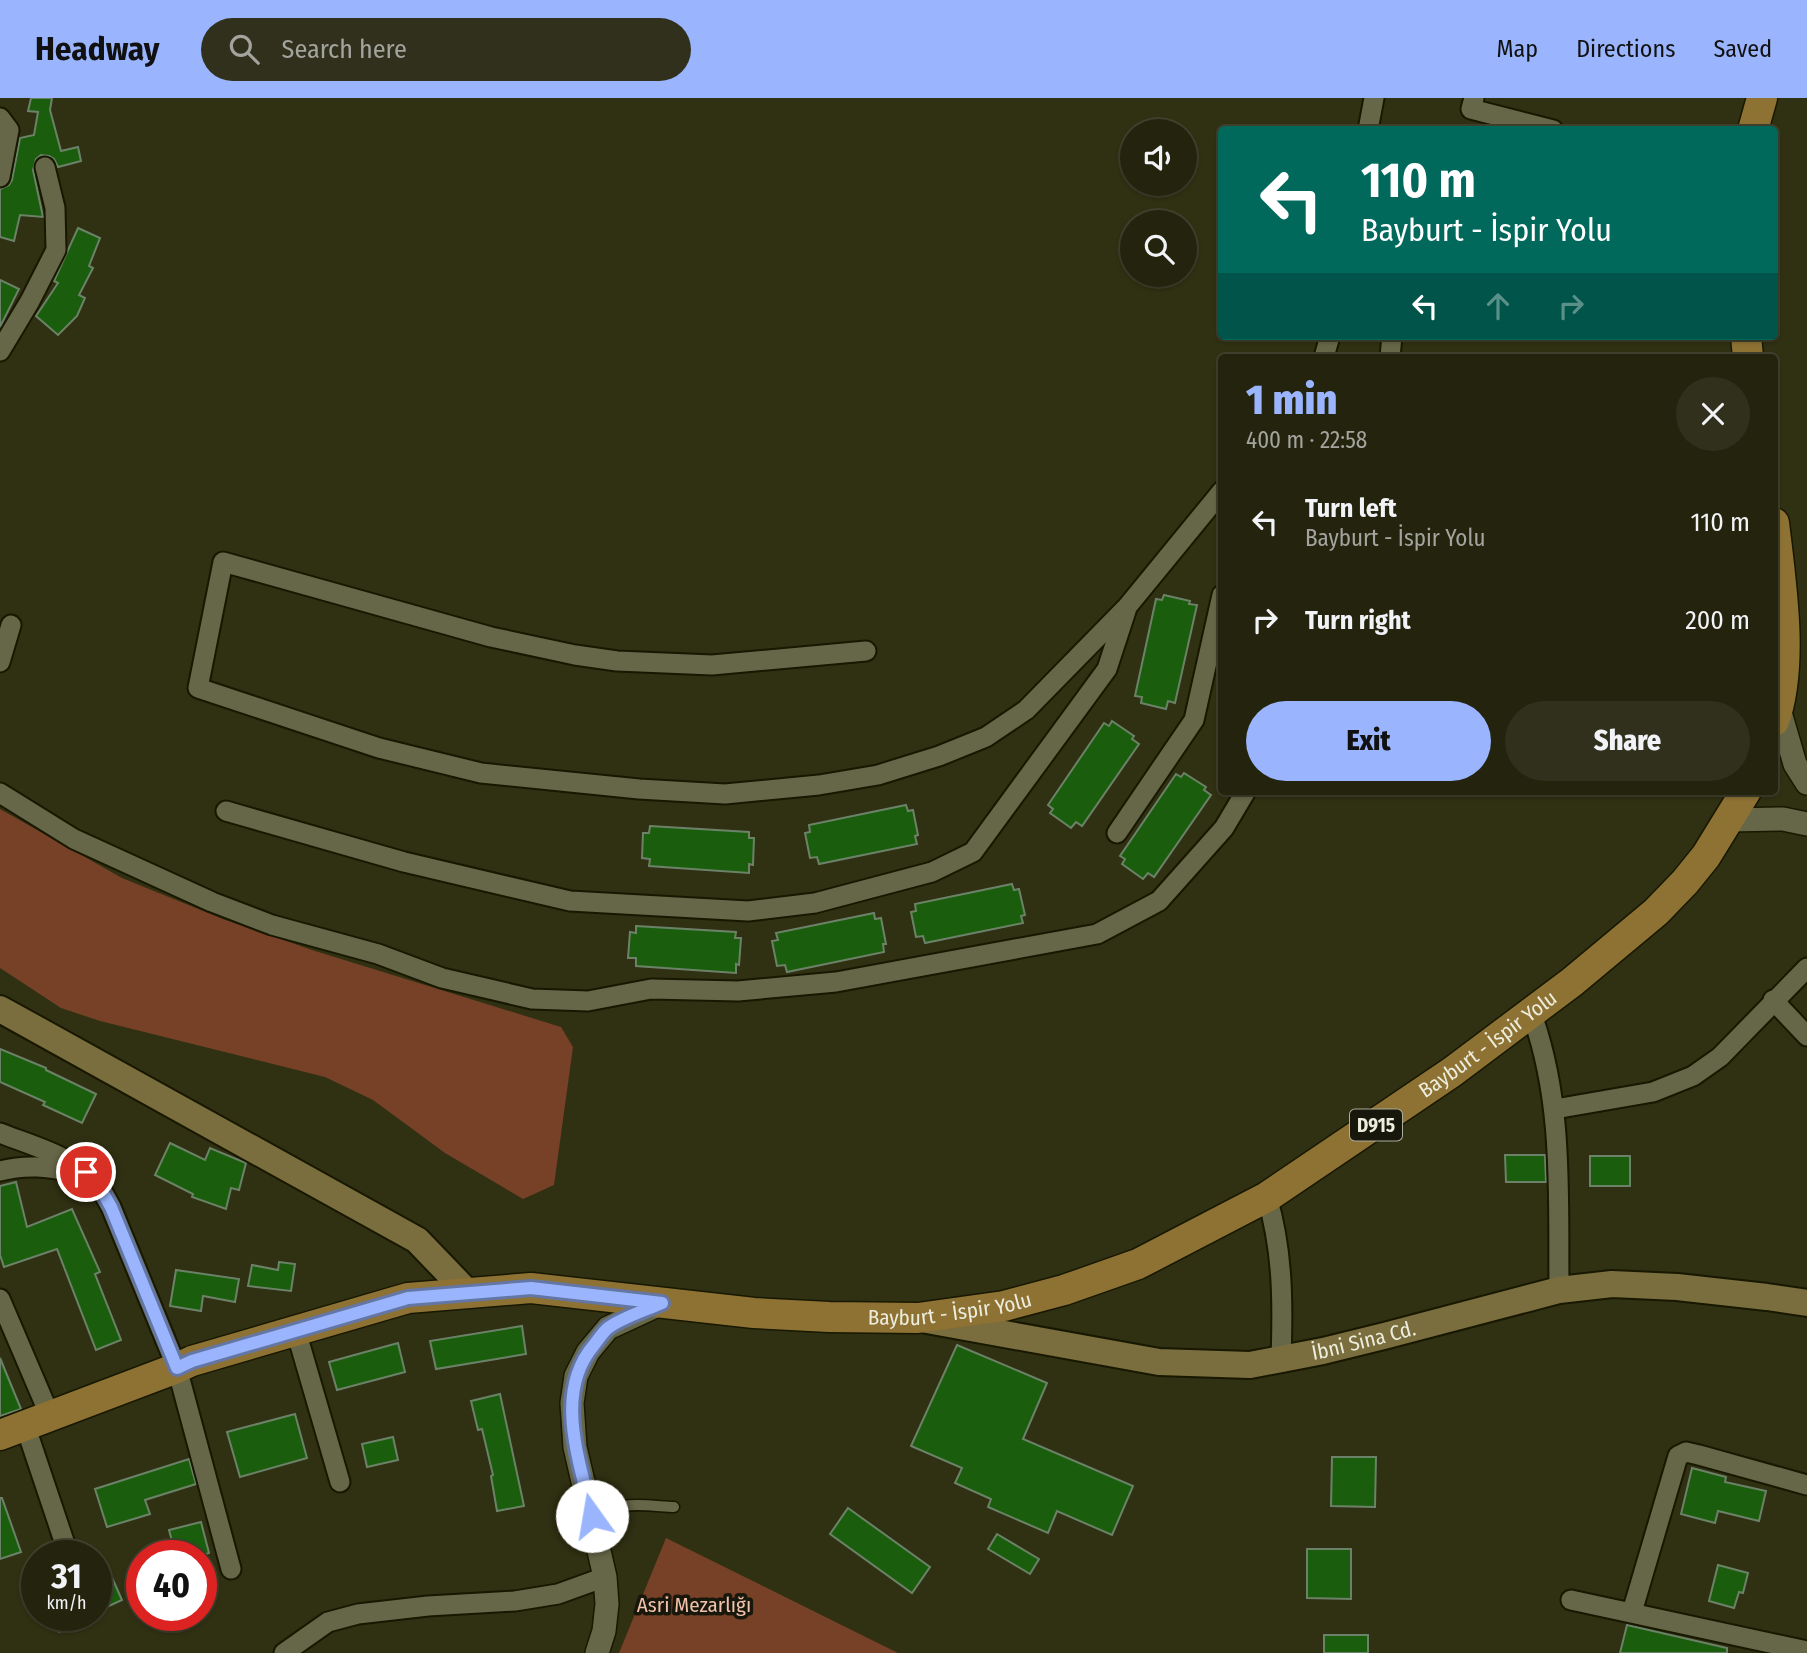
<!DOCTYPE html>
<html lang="en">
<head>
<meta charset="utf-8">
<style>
	:root { --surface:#24240e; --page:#30301c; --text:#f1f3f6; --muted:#a3a49e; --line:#41412e; --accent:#9ab5fd }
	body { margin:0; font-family:"Fira Sans Condensed",sans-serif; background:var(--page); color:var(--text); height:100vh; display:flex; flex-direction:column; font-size:26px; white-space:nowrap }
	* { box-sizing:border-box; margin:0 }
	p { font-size:23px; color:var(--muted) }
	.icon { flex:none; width:38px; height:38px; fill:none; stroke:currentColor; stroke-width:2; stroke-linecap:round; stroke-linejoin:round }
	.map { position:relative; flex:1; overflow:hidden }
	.drawer { position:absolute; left:1218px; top:256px; width:560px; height:441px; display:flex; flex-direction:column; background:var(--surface); border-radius:7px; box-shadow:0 2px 5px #0004,0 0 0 2px var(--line) }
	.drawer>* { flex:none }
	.top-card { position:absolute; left:1218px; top:28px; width:560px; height:214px; border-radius:7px; box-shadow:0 2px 5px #0004,0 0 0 2px var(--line); background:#00695c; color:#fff; overflow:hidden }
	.fabs { position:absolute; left:1120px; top:21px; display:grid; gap:14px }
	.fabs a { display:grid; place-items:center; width:77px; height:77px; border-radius:50%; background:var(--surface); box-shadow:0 2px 5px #0004,0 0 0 2px var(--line); font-size:35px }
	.speed { position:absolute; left:21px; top:1442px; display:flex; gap:14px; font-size:35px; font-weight:700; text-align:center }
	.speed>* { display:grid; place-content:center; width:91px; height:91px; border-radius:50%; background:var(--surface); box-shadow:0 2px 5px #0004,0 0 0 2px var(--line); line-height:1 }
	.speed small { font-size:18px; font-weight:400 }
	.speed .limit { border:10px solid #d22; background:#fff; color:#111 }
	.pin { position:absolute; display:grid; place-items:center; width:60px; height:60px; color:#fff; margin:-30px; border:4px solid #fff; border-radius:50%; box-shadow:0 2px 7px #0007 }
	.me { position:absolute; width:77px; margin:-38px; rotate:347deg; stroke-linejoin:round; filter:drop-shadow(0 0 5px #0008) }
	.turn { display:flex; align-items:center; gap:24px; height:147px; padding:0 28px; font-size:32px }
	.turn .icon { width:91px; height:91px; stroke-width:2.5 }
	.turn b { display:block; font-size:49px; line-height:60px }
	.lanes { display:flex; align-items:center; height:66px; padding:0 28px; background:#0003; justify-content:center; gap:35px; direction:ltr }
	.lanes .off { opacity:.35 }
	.round { display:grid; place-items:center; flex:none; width:74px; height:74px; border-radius:37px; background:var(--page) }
	.headline { display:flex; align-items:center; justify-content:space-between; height:119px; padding:0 28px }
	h1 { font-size:42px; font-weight:800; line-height:52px; color:var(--accent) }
	.primary-button { display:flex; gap:14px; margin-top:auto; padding:14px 28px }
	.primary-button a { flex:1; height:80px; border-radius:42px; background:var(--accent); color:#111; font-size:28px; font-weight:800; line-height:80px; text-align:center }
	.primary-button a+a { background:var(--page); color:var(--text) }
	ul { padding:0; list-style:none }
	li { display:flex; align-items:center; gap:21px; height:98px; padding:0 28px }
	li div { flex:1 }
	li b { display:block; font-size:26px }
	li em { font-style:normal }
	header { display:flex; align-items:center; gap:42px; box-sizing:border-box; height:98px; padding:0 35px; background:var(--accent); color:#111 }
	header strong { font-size:33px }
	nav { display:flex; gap:38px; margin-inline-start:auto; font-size:24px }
	.search { width:490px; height:63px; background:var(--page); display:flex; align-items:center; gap:18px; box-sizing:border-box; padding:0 24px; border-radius:38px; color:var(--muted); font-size:26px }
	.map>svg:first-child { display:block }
	.green { fill:#764127 }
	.building { fill:#1a5e0d; stroke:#6c8268; stroke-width:2 }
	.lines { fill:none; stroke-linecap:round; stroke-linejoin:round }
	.service-casing { stroke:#181800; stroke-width:13 }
	.minor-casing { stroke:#181800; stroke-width:23 }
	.tertiary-casing { stroke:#181800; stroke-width:26 }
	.secondary-casing { stroke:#181800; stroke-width:30 }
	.primary-casing { stroke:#181800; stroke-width:33 }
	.service { stroke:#666748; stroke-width:10 }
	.minor { stroke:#666748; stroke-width:19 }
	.tertiary { stroke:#666748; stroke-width:23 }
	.secondary { stroke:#7a6d3e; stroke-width:26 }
	.primary { stroke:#8e7234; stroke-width:30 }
	.route-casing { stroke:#6476a4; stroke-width:18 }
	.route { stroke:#9ab5fd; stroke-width:12 }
	.labels { text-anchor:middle; stroke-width:7; stroke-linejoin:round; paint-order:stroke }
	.shield { fill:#17170b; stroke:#acad9d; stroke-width:2 }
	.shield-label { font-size:19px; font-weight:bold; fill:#eceddc }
	.street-label { font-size:21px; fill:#eceddc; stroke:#17170b }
	.park-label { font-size:21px; fill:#f2c1ab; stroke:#17170b }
</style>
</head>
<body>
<header>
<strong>Headway</strong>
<div class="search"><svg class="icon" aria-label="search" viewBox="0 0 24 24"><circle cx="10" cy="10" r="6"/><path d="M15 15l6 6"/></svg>Search here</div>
<nav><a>Map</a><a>Directions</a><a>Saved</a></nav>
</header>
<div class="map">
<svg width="1807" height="1555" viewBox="0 0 1807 1555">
	<rect width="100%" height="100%" fill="#303013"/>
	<!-- green -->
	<g class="green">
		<path d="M 0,711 L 122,780 L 223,821 L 312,852 L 561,929 L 573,949 L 554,1087 L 523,1101 L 445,1055 L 373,1002 L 325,979 L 100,923 L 61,910 L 0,870 Z"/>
		<path d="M 666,1440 L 898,1555 L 619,1555 Z"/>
	</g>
	<!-- building -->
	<g class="building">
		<path d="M 31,0 L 52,0 L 50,12 L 61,53 L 78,49 L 81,63 L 58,69 L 54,61 L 49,58 L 41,57 L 36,61 L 33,72 L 43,119 L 20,117 L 14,143 L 0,139 L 0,91 L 9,87 L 12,82 L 20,40 L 34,37 L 38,14 L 28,13 Z"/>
		<path d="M 78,130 L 100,140 L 89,168 L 93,170 L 79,197 L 85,200 L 77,218 L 58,237 L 36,218 L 58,185 L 54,183 Z"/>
		<path d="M 0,182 L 19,191 L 0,229 Z"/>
		<path d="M 1164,497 L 1190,503 L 1189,506 L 1197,507 L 1175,605 L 1168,603 L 1166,611 L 1141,605 L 1142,599 L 1135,598 L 1156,501 L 1162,502 Z"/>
		<path d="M 1112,623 L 1134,638 L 1132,641 L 1139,646 L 1082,728 L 1076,724 L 1071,730 L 1050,715 L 1053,711 L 1048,707 L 1104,625 L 1109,628 Z"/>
		<path d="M 1184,675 L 1206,689 L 1204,692 L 1211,697 L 1154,779 L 1148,775 L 1143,781 L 1122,766 L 1125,761 L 1120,758 L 1176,676 L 1181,679 Z"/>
		<path d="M 906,707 L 908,713 L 913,712 L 918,737 L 915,738 L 917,746 L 819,766 L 817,759 L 810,760 L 805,735 L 810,734 L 809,727 Z"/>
		<path d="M 650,728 L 749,734 L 749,740 L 754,740 L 753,767 L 749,766 L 749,775 L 649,768 L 650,761 L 642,760 L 643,735 L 649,735 Z"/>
		<path d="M 1012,786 L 1014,792 L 1019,791 L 1025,817 L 1021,818 L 1023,825 L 925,845 L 923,838 L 916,839 L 911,814 L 916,813 L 915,806 Z"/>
		<path d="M 874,815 L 875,821 L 881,820 L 886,846 L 883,846 L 884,854 L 787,874 L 785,867 L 777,868 L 772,843 L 778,842 L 776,835 Z"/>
		<path d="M 636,828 L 736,834 L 735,840 L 741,840 L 739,867 L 736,866 L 736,875 L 636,868 L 636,860 L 628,860 L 630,834 L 636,835 Z"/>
		<path d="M 0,951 L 46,970 L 46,972 L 96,996 L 82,1025 L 43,1007 L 45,1004 L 0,984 Z"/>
		<path d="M 170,1045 L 205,1062 L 210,1050 L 246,1065 L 239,1092 L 231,1090 L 226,1111 L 192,1099 L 193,1096 L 155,1077 Z"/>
		<path d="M 1505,1057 L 1545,1057 L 1546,1084 L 1506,1084 Z"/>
		<rect x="1590" y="1058" width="40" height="30"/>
		<path d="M 16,1084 L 27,1129 L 72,1111 L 100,1174 L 95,1176 L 121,1242 L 96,1252 L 57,1151 L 4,1169 L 0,1157 L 0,1088 Z"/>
		<path d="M 279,1164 L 295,1166 L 291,1193 L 248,1188 L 252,1167 L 278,1172 Z"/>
		<path d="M 176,1172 L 239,1181 L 235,1204 L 203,1198 L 201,1213 L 170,1208 Z"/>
		<path d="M 522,1228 L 526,1256 L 436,1271 L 430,1243 Z"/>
		<path d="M 398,1245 L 405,1274 L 337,1292 L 329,1264 Z"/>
		<path d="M 957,1247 L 1047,1285 L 1023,1341 L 1133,1388 L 1112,1437 L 1057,1413 L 1048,1435 L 988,1409 L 991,1401 L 955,1385 L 962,1370 L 911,1348 Z"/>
		<path d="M 0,1260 L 21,1311 L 0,1318 Z"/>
		<path d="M 500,1296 L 524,1408 L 497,1413 L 491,1378 L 493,1377 L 482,1331 L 478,1332 L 471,1303 Z"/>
		<path d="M 295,1316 L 307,1360 L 240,1379 L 227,1334 Z"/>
		<path d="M 393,1339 L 398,1362 L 367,1369 L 362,1346 Z"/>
		<path d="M 1332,1359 L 1376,1359 L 1375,1409 L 1331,1408 Z"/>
		<path d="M 189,1361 L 196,1386 L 145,1402 L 150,1416 L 107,1429 L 95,1391 Z"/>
		<path d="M 1692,1370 L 1726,1379 L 1725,1384 L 1766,1393 L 1759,1423 L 1718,1413 L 1715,1425 L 1681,1416 Z"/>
		<path d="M 0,1400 L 2,1400 L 21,1454 L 0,1461 Z"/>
		<path d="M 848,1410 L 930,1469 L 912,1495 L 830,1436 Z"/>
		<path d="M 201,1424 L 209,1455 L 201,1458 L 176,1458 L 169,1432 Z"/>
		<path d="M 997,1436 L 1039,1461 L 1030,1476 L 988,1451 Z"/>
		<path d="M 1307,1451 L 1351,1451 L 1351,1501 L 1307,1500 Z"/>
		<path d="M 1718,1467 L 1748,1475 L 1743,1495 L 1739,1494 L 1734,1510 L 1709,1503 Z"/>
		<path d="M 110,1475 L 122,1502 L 96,1514 L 96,1481 Z"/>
		<path d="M 51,1517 L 95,1517 L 59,1534 Z"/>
		<path d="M 1627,1527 L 1727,1550 L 1727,1555 L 1620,1555 Z"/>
		<rect x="1324" y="1537" width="44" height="18"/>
	</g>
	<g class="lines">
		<!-- service casing -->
		<g class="service-casing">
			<path id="service" d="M 599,1443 C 608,1436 606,1427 610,1417 C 616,1401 658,1409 674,1409"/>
		</g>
		<!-- minor casing -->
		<g class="minor-casing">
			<g id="minor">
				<path d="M 1474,0 L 1471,11 L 1553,32"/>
				<path d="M 0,20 L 9,32 L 0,79"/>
				<path d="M 1368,32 L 1374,0"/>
				<path d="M 0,253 L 30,203 L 56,152 L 55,110 L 45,69"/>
				<path d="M 1324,259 L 1330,238"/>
				<path d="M 1390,259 L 1392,238"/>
				<path d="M 866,553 L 712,567 L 617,563 L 575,557 L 491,539 L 223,464 L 198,590 L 379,650 L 481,675 L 639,691 L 725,696 L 819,687 L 878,677 L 939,658 L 986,639 L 1026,612 L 1127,509 L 1222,393"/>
				<path d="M 0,564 L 11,527"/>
				<path d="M 0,695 L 74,741 L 212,804 L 272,827 L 378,856 L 442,880 L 532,901 L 588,903 L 651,891 L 738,893 L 836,884 L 1097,836 L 1159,803 L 1224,730 L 1246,693"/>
				<path d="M 226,713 L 404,764 L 570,803 L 748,813 L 815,805 L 932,774 L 973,754 L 1107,571 L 1126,513"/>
				<path d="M 1117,735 L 1194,622 L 1222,497"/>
				<path d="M 1773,902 L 1807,938"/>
				<path d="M 1531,914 C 1564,1004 1558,1098 1559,1192"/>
				<path d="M 1555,1011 L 1653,994 L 1693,978 L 1720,959 L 1807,870"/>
				<path d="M 0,1035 C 28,1046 61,1055 85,1074 C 97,1083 104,1096 111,1109 L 177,1270 L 231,1471"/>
				<path d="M 0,1073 C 26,1066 48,1069 74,1074"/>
				<path d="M 1267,1099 C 1283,1153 1283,1205 1281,1261"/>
				<path d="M 0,1201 L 50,1318"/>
				<path d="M 296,1233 L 340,1384"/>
				<path d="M 25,1327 L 69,1458"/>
				<path d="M 1571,1502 L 1807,1553"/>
				<path d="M 1632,1514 L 1678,1358 L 1686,1354 L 1699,1357 L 1807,1387"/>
				<path d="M 284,1555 L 328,1524 L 358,1516 L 428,1508 L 515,1503 L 558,1496 L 605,1479"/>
			</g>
		</g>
		<!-- tertiary casing -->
		<g class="tertiary-casing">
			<g id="tertiary">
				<path d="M 1779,611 L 1795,666 L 1807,685"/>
				<path d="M 1729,722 L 1783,721 L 1807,726"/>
				<path d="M 597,1555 L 604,1533 L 607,1506 L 605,1479 L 575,1349 L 572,1305 L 576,1278 L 588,1254 L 608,1230 L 662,1205"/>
			</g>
		</g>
		<!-- secondary casing -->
		<g class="secondary-casing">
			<g id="secondary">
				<path d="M 0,911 L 417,1142 L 468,1195"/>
				<path id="s1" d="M 927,1222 L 1159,1264 L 1250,1267 L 1323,1253 L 1384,1238 L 1559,1192 L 1612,1186 L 1677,1189 L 1767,1199 L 1807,1205"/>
			</g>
		</g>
		<!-- primary casing -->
		<g class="primary-casing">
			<g id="primary">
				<path d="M 1753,32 L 1762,0"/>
				<path d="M 1746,238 L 1748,259"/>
				<path d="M 1774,425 C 1781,484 1794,567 1774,623"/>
				<path id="s2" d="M 0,1337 L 177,1270 L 192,1263 L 408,1200 L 531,1190 L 754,1215 L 829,1219 L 918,1220 L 1004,1208 L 1064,1192 L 1138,1166 L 1267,1099 L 1452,974 L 1572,884 L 1656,814 L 1685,784 L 1706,758 L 1746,693"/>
			</g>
		</g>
		<!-- service -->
		<use href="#service" class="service"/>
		<!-- minor -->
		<use href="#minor" class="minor"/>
		<!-- tertiary -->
		<use href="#tertiary" class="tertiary"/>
		<!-- secondary -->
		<use href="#secondary" class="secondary"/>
		<!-- primary -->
		<use href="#primary" class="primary"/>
	</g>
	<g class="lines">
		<!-- route casing -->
		<g class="route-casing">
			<path id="route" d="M 86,1074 L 99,1088 L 111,1109 L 177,1270 L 192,1263 L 408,1200 L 531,1190 L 662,1205 C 646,1212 621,1220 608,1230 C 603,1234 598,1242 594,1247 C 553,1295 580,1363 592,1418"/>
		</g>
		<!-- route -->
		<use href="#route" class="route"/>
	</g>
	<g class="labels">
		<!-- shield labels -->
		<rect class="shield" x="1350" y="1011.5" width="52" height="31" rx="5"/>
		<g class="shield-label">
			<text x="1376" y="1034">D915</text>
		</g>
		<!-- street labels -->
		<g class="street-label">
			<text dy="7" stroke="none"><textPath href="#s2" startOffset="1584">Bayburt - İspir Yolu</textPath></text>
			<text dy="7" stroke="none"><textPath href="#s2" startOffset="975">Bayburt - İspir Yolu</textPath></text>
			<text dy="7" stroke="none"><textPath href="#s1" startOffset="443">İbni Sina Cd.</textPath></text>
		</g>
		<!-- park labels -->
		<g class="park-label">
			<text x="694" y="1514">Asri Mezarlığı</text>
		</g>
	</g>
</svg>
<div class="fabs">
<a><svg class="icon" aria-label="sound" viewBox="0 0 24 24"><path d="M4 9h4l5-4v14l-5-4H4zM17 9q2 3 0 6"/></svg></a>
<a><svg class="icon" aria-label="search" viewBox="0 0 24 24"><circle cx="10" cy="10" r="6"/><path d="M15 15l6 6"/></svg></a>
</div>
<div class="speed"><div>31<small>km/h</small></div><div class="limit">40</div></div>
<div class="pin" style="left:86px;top:1074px;background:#d93025"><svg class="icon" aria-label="arrive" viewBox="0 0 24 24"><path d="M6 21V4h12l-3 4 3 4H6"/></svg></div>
<svg class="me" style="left:592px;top:1418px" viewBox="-20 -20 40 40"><circle r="19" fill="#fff"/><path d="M0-13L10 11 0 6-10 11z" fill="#9ab5fd"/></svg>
<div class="top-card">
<div class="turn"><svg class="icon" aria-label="left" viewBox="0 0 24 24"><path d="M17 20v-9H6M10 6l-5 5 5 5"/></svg><div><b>110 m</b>Bayburt - İspir Yolu</div></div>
<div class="lanes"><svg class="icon" aria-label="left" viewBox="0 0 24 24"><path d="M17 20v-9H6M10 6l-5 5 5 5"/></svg><svg class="icon off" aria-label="ahead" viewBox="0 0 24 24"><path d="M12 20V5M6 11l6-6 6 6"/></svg><svg class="icon off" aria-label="right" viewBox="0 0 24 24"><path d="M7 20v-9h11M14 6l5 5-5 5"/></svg></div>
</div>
<section class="drawer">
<div class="headline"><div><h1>1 min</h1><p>400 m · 22:58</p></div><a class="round"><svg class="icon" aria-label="close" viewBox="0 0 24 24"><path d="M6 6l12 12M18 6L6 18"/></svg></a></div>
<ul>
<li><svg class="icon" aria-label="left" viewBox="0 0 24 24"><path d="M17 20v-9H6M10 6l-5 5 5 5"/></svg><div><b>Turn left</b><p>Bayburt - İspir Yolu</p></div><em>110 m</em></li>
<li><svg class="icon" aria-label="right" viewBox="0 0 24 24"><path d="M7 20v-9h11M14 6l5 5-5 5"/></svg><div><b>Turn right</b></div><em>200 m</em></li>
</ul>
<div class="primary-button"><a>Exit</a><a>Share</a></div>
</section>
</div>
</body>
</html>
